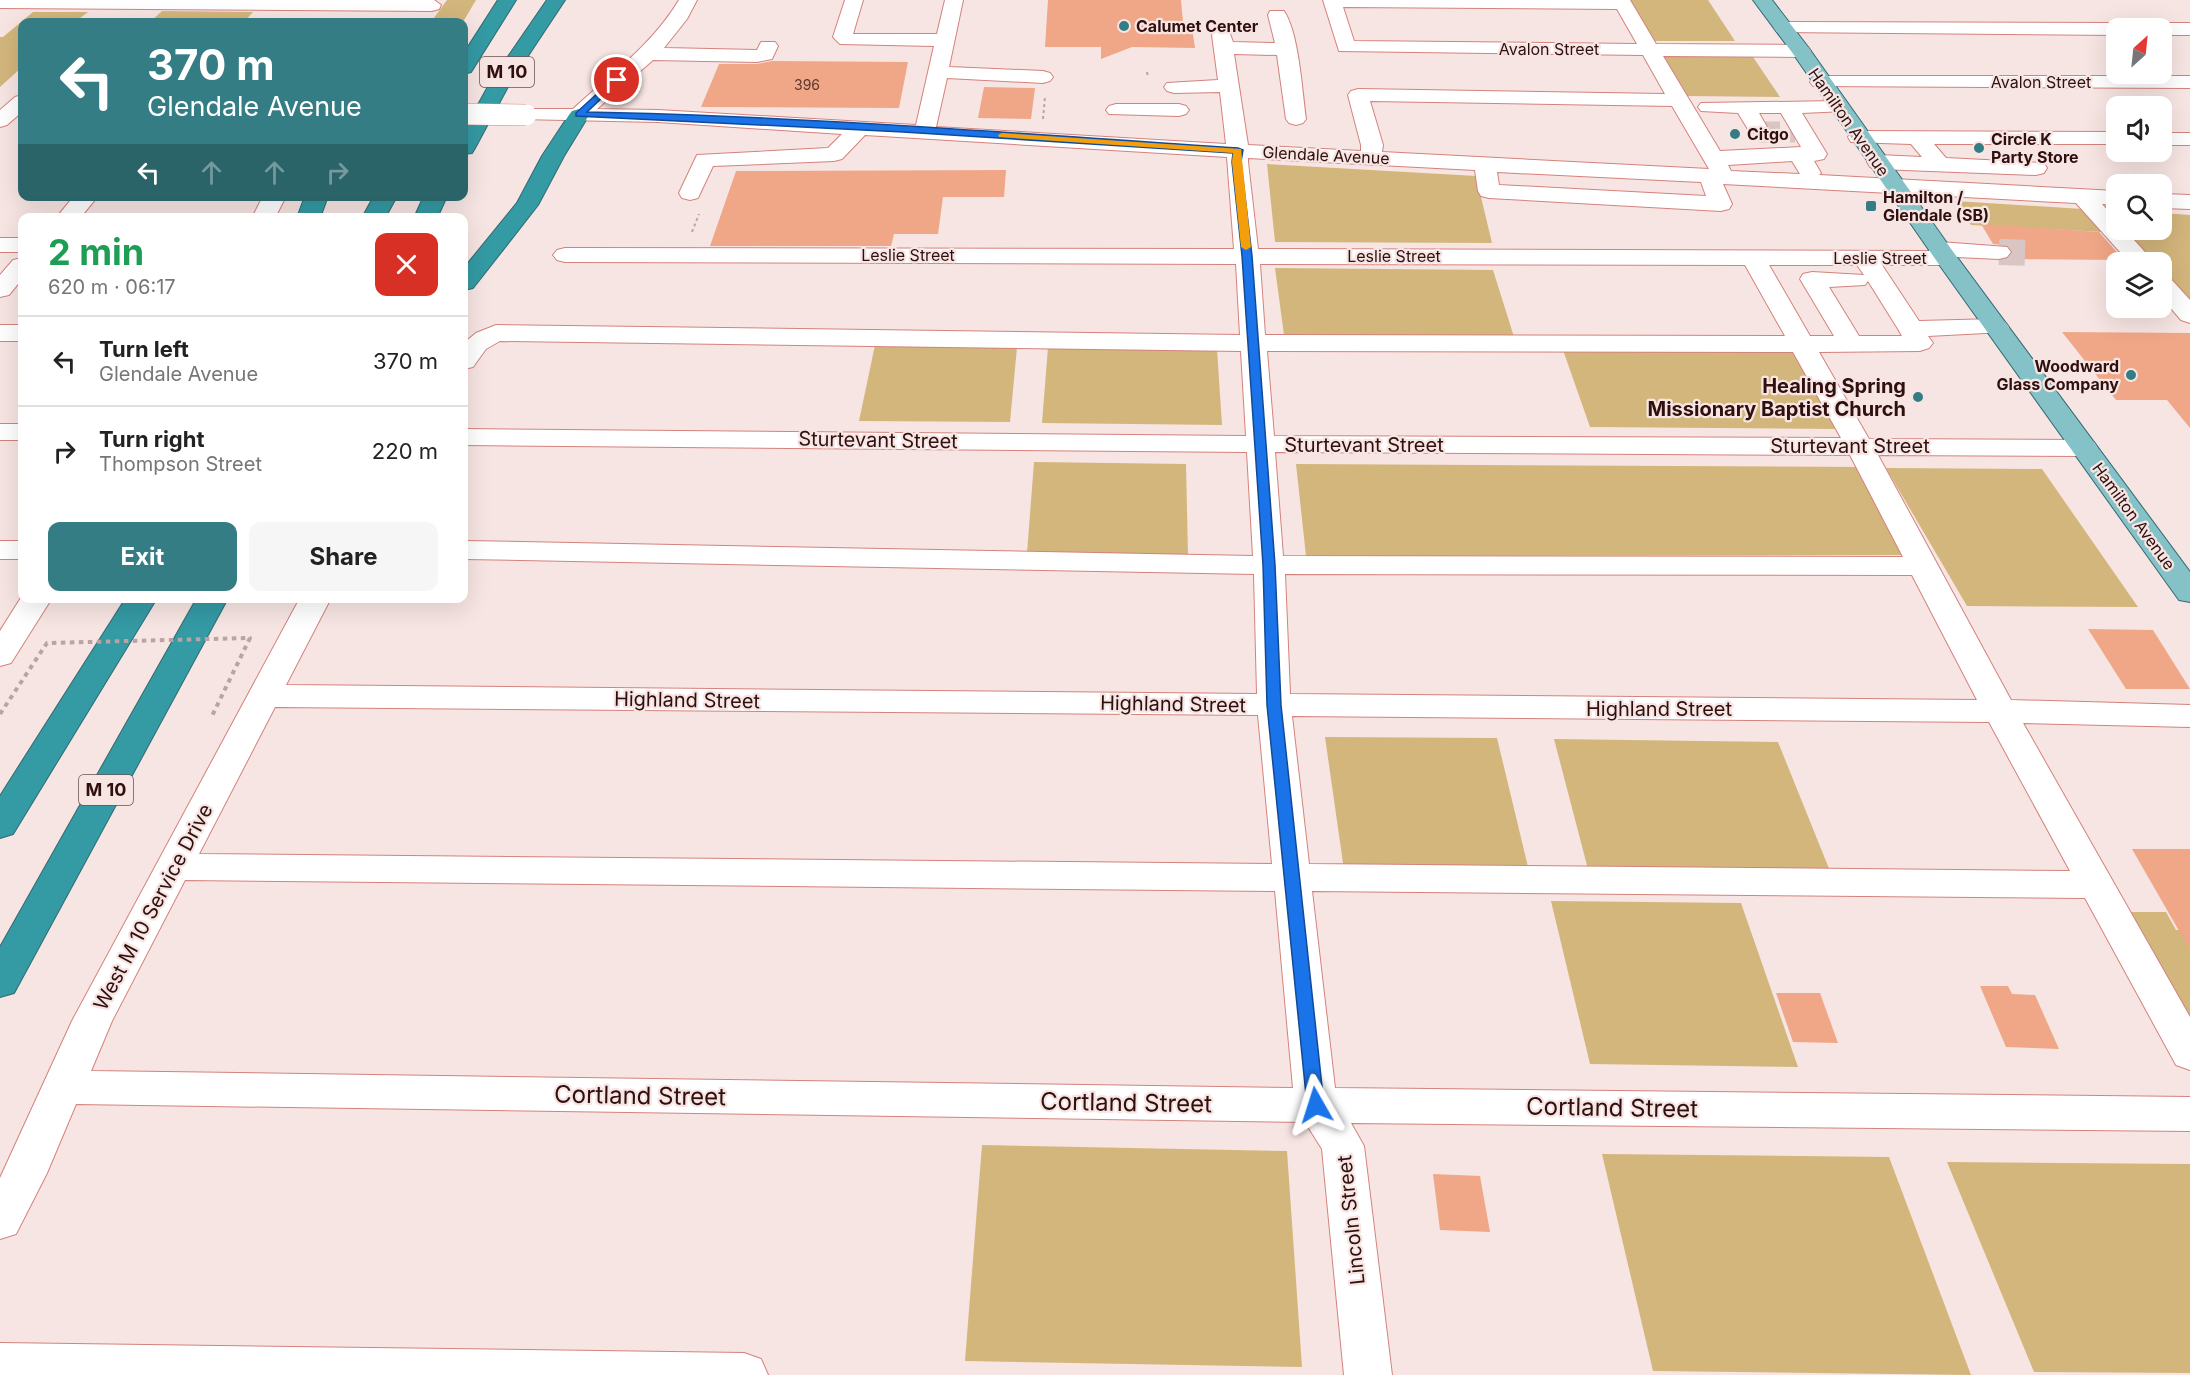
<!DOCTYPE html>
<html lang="en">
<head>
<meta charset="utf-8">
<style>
	:root { --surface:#fff; --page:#f6f6f6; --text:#222; --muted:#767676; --line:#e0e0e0; --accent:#357d84 }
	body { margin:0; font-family:Inter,sans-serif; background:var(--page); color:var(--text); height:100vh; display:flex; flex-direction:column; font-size:22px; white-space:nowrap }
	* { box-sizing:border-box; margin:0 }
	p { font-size:20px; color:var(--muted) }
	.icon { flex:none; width:33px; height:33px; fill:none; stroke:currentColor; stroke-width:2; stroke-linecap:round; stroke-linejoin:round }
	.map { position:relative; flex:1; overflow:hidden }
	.side { position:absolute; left:18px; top:213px; width:450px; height:390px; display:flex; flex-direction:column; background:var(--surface); border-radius:12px; box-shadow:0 6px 24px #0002 }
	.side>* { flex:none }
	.guide { position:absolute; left:18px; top:18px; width:450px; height:183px; border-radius:12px; box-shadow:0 6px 24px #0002; background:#357d84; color:#fff; overflow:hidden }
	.needle { width:39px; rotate:27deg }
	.buttons { position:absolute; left:2106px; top:18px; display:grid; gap:12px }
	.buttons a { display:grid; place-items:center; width:66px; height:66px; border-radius:12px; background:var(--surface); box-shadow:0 6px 24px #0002; font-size:30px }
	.pin { position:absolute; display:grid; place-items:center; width:51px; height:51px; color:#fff; margin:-26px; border:3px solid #fff; border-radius:50%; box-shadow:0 2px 6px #0007 }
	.me { position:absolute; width:66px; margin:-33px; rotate:354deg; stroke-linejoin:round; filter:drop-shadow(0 0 4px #0008) }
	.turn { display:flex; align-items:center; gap:21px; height:126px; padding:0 30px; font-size:27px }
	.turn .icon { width:78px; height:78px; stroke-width:2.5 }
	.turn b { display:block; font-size:42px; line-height:51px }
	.lanes { display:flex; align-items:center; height:57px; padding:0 30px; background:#0003; justify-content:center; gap:30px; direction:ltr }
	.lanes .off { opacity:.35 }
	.round { display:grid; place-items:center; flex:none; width:63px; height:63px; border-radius:12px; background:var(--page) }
	.headline { display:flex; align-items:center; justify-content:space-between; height:102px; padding:0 30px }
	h1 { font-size:36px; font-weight:700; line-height:45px; color:#1e9e55 }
	.action { display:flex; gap:12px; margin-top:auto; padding:12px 30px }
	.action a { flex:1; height:69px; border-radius:12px; background:var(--accent); color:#fff; font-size:24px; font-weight:700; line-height:69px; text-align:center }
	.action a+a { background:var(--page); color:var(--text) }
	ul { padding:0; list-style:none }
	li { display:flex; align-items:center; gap:18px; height:90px; padding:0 30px; border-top:2px solid var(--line) }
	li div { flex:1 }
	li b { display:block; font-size:22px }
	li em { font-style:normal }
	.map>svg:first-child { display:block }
	.green { fill:#d3b67c }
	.building { fill:#f0a787 }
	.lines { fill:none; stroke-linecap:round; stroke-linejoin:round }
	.minor-tunnel-far1 { stroke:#d9c5c3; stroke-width:21; stroke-dasharray:21 10; stroke-linecap:butt }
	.minor-tunnel { stroke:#d9c5c3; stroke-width:26; stroke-dasharray:26 14; stroke-linecap:butt }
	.minor-casing { stroke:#d4827c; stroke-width:2 }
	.major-casing { stroke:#326a70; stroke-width:2 }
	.highway-casing { stroke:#326a70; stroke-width:2 }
	.path { stroke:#baa4a2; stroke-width:2; stroke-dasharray:3 3; stroke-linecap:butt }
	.minor { fill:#fff; fill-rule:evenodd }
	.major { fill:#85c2c8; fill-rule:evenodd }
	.highway { fill:#349aa4; fill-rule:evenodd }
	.minor-bridge-casing { stroke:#d4827c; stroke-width:22; stroke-linecap:butt }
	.path-bridge { stroke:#baa4a2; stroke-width:4; stroke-dasharray:4.5 4.5; stroke-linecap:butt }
	.minor-bridge { stroke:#fff; stroke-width:21 }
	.route { fill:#1a73e8; stroke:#114b97; stroke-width:1.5 }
	.slow { fill:#f59e0b }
	.poi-dot { fill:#357d84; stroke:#f7e5e3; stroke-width:2 }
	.labels { text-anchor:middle; stroke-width:4.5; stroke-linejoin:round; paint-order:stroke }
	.far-number-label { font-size:14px; fill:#5f362d }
	.far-poi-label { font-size:16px; font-weight:bold; fill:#2f100f; stroke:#f7e5e3; text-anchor:start }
	.far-street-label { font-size:16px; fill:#2f100f; stroke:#f7e5e3 }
	.shield { fill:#f7e5e3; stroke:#6b504f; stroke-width:1.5 }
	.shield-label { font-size:18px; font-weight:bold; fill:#2f100f }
	.poi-label { font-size:20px; font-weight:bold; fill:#2f100f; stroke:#f7e5e3; text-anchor:end }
	.street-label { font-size:20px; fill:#2f100f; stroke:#f7e5e3 }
	.near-street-label { font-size:24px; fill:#2f100f; stroke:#f7e5e3 }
</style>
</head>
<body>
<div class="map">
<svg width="2190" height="1375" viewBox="0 0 2190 1375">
	<rect width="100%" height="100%" fill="#f7e5e3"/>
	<!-- green -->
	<g class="green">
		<path d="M 447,0 L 476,0 L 463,22 L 431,22 Z"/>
		<path d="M 1626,0 L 1708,0 L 1735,41 L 1649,41 Z"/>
		<path d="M 162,11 L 253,12 L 244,22 L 150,22 Z"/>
		<path d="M 33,12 L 88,12 L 75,22 L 22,22 L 22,67 L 0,87 L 0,37 L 3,37 Z"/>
		<path d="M 1662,56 L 1753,57 L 1780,97 L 1684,96 Z"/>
		<path d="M 1267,164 L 1476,176 L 1492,243 L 1275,242 Z"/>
		<path d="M 1955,201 L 2083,209 L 2103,232 L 1971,225 Z"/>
		<path d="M 2162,213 L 2190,215 L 2190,308 L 2162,276 L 2162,262 L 2150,262 L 2120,230 L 2162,230 Z"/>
		<path d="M 1275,268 L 1493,270 L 1514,337 L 1284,335 Z"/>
		<path d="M 875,345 L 1017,347 L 1010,422 L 859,421 Z"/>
		<path d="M 1048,347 L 1217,349 L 1222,425 L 1042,423 Z"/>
		<path d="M 1563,350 L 1797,352 L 1839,429 L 1590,427 Z"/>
		<path d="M 1034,462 L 1186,464 L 1188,555 L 1027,553 Z"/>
		<path d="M 1296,464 L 1861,467 L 1906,555 L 1306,556 Z"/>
		<path d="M 1886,468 L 2042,469 L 2138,607 L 1967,606 Z"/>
		<path d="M 1325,737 L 1497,738 L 1529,871 L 1344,870 Z"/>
		<path d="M 1554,739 L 1778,742 L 1832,876 L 1589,873 Z"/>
		<path d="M 1551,901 L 1741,903 L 1798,1067 L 1590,1064 Z"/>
		<path d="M 2130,912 L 2166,912 L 2176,930 L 2190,930 L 2190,1020 Z"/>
		<path d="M 982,1145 L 1287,1151 L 1302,1367 L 965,1361 Z"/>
		<path d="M 1602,1154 L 1889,1157 L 1971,1375 L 1653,1371 Z"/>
		<path d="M 1947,1162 L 2190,1164 L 2190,1373 L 2034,1372 Z"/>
	</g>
	<!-- building -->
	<g class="building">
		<path d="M 1048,0 L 1181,0 L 1183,22 L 1191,22 L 1195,48 L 1132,47 L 1101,59 L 1101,47 L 1045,47 Z"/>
		<path d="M 772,61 L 908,62 L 899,108 L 701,107 L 719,64 L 757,64 Z"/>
		<path d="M 984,87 L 1035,88 L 1031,119 L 978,118 Z"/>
		<path d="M 1006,170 L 1004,197 L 943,197 L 938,234 L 894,234 L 891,246 L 710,246 L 736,171 Z"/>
		<path d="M 1981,224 L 2099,232 L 2124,260 L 2007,259 L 2013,251 L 2007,245 L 1993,244 Z"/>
		<path d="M 2062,332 L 2190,333 L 2190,428 L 2167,400 L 2116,400 Z"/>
		<path d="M 2088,629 L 2153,630 L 2190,689 L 2126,689 Z"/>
		<path d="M 2132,849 L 2190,849 L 2190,950 Z"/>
		<path d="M 1980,986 L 2008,986 L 2012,994 L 2035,995 L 2059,1049 L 2006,1047 Z"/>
		<path d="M 1776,993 L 1820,993 L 1838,1043 L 1793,1042 Z"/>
		<path d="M 1433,1174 L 1480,1176 L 1490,1232 L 1440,1230 Z"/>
	</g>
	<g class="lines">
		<!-- minor-tunnel-far1 -->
		<path class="minor-tunnel-far1" d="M 1759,132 L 1795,132"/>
		<!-- minor-tunnel -->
		<path class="minor-tunnel" d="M 1999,252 L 2032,253"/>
		<!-- minor casing -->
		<g class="minor-casing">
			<g id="minor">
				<path d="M 0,0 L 434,0 L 441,5 L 439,9 L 432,11 L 0,8 Z"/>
				<path d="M 679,0 L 697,0 L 687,19 L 664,48 L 757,50 L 761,42 L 775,42 L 778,46 L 772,59 L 757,62 L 653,60 L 597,109 L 658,110 L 916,125 L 934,46 L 840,44 L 833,37 L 845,0 L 863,0 L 853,34 L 937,34 L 945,0 L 963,0 L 949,67 L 1043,71 L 1050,73 L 1053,77 L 1050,81 L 1043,83 L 947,78 L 936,127 L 1226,144 L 1220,92 L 1174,93 L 1167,91 L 1164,87 L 1167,83 L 1218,80 L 1212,35 L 1215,31 L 1229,31 L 1233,42 L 1275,43 L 1268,15 L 1270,11 L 1284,11 C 1299,33 1302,91 1306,119 L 1303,123 L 1296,125 L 1289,123 L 1286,119 L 1277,55 L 1234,54 L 1248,145 L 1361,151 L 1361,145 L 1348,95 L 1351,91 L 1358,89 L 1665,94 L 1643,55 L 1339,51 L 1323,0 L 1630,0 L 1656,44 L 1801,45 L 1808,47 L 1811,51 L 1808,55 L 1801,57 L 1663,56 L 1720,151 L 1801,147 L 1781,113 L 1759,113 L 1767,127 L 1763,131 L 1756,133 L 1749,131 L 1738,113 L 1701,111 L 1698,107 L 1701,103 L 1839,101 L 1846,103 L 1849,107 L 1846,111 L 1802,113 L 1827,154 L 1824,159 L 1814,161 L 1821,173 L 1819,175 L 2116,191 L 2116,205 L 2102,204 L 2116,220 L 2116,230 L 2125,230 L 2154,262 L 2129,262 L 2076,203 L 1723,184 L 1732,204 L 1729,209 L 1721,211 L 1489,198 L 1481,196 L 1478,191 L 1475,170 L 1248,158 L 1248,162 L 1258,249 L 1929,251 L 1932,244 L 1940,242 L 2007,247 L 2011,252 L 2007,257 L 1999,259 L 1957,257 L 1954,263 L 1946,265 L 1882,265 L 1919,321 L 1996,319 L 2005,322 L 2009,327 L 2005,332 L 1928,336 L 1933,343 L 1929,348 L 1920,351 L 1819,352 L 1869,439 L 2084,440 L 2094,442 L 2098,448 L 2094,454 L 2084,456 L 1878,455 L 2011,700 L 2190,705 L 2190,727 L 2023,723 L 2190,1017 L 2190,1070 L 2176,1065 L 2085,898 L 1312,891 L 1335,1088 L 2190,1097 L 2190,1131 L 1351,1123 L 1364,1146 L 1392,1375 L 1344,1375 L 1322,1149 L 1305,1122 L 76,1104 L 47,1173 L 16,1234 L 0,1239 L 0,1178 L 72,1021 L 300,598 L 331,598 L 286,685 L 1257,694 L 1254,574 L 464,559 L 464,541 L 1253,556 L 1247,452 L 464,445 L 464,429 L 1246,436 L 1241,351 L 500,341 L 486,349 L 473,367 L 464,369 L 464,343 L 476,333 L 496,325 L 1240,335 L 1236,264 L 565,262 L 557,260 L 553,255 L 557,250 L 565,248 L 1234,249 L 1227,157 L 865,135 L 842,159 L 834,161 L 713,166 L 698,198 L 690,200 L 682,198 L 679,193 L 697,155 L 828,148 L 842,134 L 658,122 L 519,119 L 516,115 L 519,111 L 526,109 L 573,109 C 611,74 652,45 679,0 ZM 1343,7 L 1617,9 L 1637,44 L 1354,41 ZM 1370,101 L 1672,106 L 1709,169 L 1382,152 L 1383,145 ZM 1792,161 L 1800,174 L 1731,171 L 1728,165 ZM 1497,172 L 1701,182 L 1706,196 L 1499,185 ZM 1260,264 L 1745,265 L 1785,336 L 1265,335 ZM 1769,265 L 1857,265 L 1864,275 L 1812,272 L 1803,274 L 1800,279 L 1834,336 L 1810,336 ZM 1868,281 L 1898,329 L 1902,336 L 1859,336 L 1829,287 L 1865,285 ZM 1267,351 L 1793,352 L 1841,438 L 1274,436 ZM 1275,452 L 1850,455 L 1903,557 L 1283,556 ZM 1285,574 L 1912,575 L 1977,700 L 1290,694 ZM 275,707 L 1258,715 L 1272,864 L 199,854 ZM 1292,716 L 1989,722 L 2070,871 L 1309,864 ZM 185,880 L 1275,891 L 1293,1088 L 91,1071 L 112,1021 Z"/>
				<path d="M 1784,22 L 2116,23 L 2123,25 L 2125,28 L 2116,28 L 2116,35 L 1777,32 L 1774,28 L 1777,24 Z"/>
				<path d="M 2162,23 L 2190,23 L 2190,35 L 2162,35 L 2162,28 L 2153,28 L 2155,25 Z"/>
				<path d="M 1820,76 L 2190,76 L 2190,88 L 1813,86 L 1810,82 L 1813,78 Z"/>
				<path d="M 22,95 L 22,112 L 7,125 L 0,127 L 0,110 L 15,97 Z"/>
				<path d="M 1116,104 L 1179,104 L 1186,106 L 1189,110 L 1186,114 L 1179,116 L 1109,114 L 1106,110 L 1109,106 Z"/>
				<path d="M 1859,131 L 2116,132 L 2116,144 L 1934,144 L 1946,158 L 2044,163 L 2047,168 L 2044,173 L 2036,175 L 1878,169 L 1870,167 L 1867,162 L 1870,157 L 1878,155 L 1922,157 L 1911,144 L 1851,142 L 1848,137 L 1851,132 Z"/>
				<rect x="2162" y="133" width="28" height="12"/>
				<path d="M 2162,194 L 2190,195 L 2190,209 L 2162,208 Z"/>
				<path d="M 74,196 L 98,196 L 80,218 L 56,218 Z"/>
				<path d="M 263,196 L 286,196 L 275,218 L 252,218 Z"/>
				<rect x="0" y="238" width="22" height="14"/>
				<path d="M 22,258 L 22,279 L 9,295 L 0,297 L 0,275 L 13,260 Z"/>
				<path d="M 2162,277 L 2171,279 L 2190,300 L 2190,323 L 2181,320 L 2162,298 Z"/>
				<rect x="0" y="325" width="22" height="16"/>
				<rect x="0" y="424" width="22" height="16"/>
				<rect x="0" y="541" width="22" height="18"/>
				<path d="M 22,596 L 22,598 L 52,598 L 11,663 L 0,666 L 0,631 Z"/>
				<path d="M 0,1343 L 744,1353 L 761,1359 L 768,1375 L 0,1375 Z"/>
			</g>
		</g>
		<!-- major casing -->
		<g class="major-casing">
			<path id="major" d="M 1753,0 L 1772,0 L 1808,47 L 1954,253 L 2190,572 L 2190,602 L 2179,600 L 1938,263 L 1794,55 Z"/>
		</g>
		<!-- highway casing -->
		<g class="highway-casing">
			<g id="highway">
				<path d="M 498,0 L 516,0 L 471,72 L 464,74 L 464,53 Z"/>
				<path d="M 547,0 L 565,0 L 510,83 L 475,148 L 472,153 L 464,154 L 464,130 L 490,83 Z"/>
				<path d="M 579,109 L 586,111 L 589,115 L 564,156 L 538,205 L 473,288 L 464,290 L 464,268 L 517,203 L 542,156 L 569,115 L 572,111 Z"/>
				<path d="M 305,196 L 328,196 L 320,218 L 297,218 Z"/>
				<path d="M 374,196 L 397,196 L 385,218 L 362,218 Z"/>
				<path d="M 424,196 L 447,196 L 437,218 L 414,218 Z"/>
				<path d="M 126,598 L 157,598 L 13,834 L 0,838 L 0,796 Z"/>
				<path d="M 197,598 L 228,598 L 14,993 L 0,997 L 0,947 Z"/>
			</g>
		</g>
		<!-- path -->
		<g class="path">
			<path d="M 1147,72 L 1148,77"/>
			<path d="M 1043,119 L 1045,97"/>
			<path d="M 692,232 L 699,214"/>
		</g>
		<!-- minor -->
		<use href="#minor" class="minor"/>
		<!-- major -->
		<use href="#major" class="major"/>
		<!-- highway -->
		<use href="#highway" class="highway"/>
		<!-- minor-bridge casing -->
		<g class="minor-bridge-casing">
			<path id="minor-bridge" d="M 464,114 L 526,115"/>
		</g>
		<!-- path-bridge -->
		<path class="path-bridge" d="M 0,714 L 47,643 L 250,638 L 211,718"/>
		<!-- minor-bridge -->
		<use href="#minor-bridge" class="minor-bridge"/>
	</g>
	<!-- route -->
	<path class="route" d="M 614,78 L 621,80 L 587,112 C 804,116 1021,134 1238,148 L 1243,150 L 1241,162 L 1252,256 L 1275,565 L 1281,705 L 1324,1105 L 1322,1110 L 1316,1112 L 1309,1110 L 1307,1105 L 1267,705 L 1263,565 L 1242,256 L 1232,162 L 1233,153 L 903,132 L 576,116 L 576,113 Z"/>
	<!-- slow -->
	<path class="slow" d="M 1002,133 L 1241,149 L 1251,247 L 1246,250 L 1241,247 L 1232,162 L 1233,153 L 999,137 L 998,135 Z"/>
	<!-- markers -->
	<g class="poi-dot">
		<circle cx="1124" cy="26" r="6"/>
		<circle cx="1735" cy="134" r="6"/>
		<circle cx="1979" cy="148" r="6"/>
		<rect x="1865" y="200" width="12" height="12" rx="3"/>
		<circle cx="2131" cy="375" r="6"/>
		<circle cx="1918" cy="397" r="6"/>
	</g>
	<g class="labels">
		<!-- far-number labels -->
		<g class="far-number-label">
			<text x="807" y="90">396</text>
		</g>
		<!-- far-poi labels -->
		<g class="far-poi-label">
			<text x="1136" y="32">Calumet Center</text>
			<text x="1747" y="140">Citgo</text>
			<text x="1991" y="145">Circle K<tspan x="1991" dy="18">Party Store</tspan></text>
			<text x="1883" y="203">Hamilton /<tspan x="1883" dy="18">Glendale (SB)</tspan></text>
			<text x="2119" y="372" text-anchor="end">Woodward<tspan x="2119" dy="18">Glass Company</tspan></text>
		</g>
		<!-- far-street labels -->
		<g class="far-street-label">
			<text x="1549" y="55">Avalon Street</text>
			<text x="2041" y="88">Avalon Street</text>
			<text transform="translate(1849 122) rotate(55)" y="6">Hamilton Avenue</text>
			<text transform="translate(1326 155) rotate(3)" y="6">Glendale Avenue</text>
			<text x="908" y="261">Leslie Street</text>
			<text x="1394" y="262">Leslie Street</text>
			<text x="1880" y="264">Leslie Street</text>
			<text transform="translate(2134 516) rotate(54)" y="6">Hamilton Avenue</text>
		</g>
		<!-- shield labels -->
		<g class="shield">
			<rect x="480" y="57" width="54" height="30" rx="4.5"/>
			<rect x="79" y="775" width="54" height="30" rx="4.5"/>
		</g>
		<g class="shield-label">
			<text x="507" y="78">M 10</text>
			<text x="106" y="796">M 10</text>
		</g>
		<!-- poi labels -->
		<g class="poi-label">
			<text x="1906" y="393">Healing Spring<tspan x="1906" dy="23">Missionary Baptist Church</tspan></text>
		</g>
		<!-- street labels -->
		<g class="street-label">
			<text transform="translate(878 440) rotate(1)" y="7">Sturtevant Street</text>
			<text x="1364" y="452">Sturtevant Street</text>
			<text x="1850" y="453">Sturtevant Street</text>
			<text transform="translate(687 700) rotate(1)" y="7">Highland Street</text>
			<text transform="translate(1173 704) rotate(1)" y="7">Highland Street</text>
			<text x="1659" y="716">Highland Street</text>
			<text transform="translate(153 907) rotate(-62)" y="7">West M 10 Service Drive</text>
			<text transform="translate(1351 1220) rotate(-96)" y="7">Lincoln Street</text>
		</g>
		<!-- near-street labels -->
		<g class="near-street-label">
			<text transform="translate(640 1096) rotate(1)" y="8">Cortland Street</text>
			<text transform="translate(1126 1103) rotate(1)" y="8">Cortland Street</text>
			<text transform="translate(1612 1108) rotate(1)" y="8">Cortland Street</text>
		</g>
	</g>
</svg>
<div class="buttons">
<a><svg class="needle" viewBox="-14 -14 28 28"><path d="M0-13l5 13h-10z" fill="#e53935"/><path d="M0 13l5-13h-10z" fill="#767676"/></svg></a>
<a><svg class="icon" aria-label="sound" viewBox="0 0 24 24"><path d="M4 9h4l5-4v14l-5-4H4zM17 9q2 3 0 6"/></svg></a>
<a><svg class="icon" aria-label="search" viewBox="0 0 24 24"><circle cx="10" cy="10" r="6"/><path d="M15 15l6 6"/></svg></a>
<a><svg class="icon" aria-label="layers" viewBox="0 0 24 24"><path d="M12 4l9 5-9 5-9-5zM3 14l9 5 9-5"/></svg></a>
</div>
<div class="pin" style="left:617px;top:80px;background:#d93025"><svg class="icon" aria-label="arrive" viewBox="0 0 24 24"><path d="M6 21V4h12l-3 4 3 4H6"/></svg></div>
<svg class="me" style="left:1316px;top:1105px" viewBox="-20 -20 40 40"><path d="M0-17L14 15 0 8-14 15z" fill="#1a73e8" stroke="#fff" stroke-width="4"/></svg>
<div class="guide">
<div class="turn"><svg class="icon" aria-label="left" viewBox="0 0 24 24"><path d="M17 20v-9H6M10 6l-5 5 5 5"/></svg><div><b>370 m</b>Glendale Avenue</div></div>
<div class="lanes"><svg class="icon" aria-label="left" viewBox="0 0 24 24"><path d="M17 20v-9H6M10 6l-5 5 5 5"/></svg><svg class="icon off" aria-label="ahead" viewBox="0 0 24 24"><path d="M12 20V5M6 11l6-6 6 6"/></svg><svg class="icon off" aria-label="ahead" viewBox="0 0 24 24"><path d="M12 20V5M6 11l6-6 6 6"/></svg><svg class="icon off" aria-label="right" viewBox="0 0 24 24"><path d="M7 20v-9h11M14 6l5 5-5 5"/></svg></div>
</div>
<section class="side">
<div class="headline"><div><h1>2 min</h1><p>620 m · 06:17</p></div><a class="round" style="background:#d93025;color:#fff"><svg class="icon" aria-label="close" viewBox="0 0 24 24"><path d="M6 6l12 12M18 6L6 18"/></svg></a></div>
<ul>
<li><svg class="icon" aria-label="left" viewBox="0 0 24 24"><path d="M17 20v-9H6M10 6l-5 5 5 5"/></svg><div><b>Turn left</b><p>Glendale Avenue</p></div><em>370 m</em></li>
<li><svg class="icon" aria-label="right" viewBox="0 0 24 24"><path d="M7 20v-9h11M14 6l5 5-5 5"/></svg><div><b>Turn right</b><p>Thompson Street</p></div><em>220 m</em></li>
</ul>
<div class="action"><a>Exit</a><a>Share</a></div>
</section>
</div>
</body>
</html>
